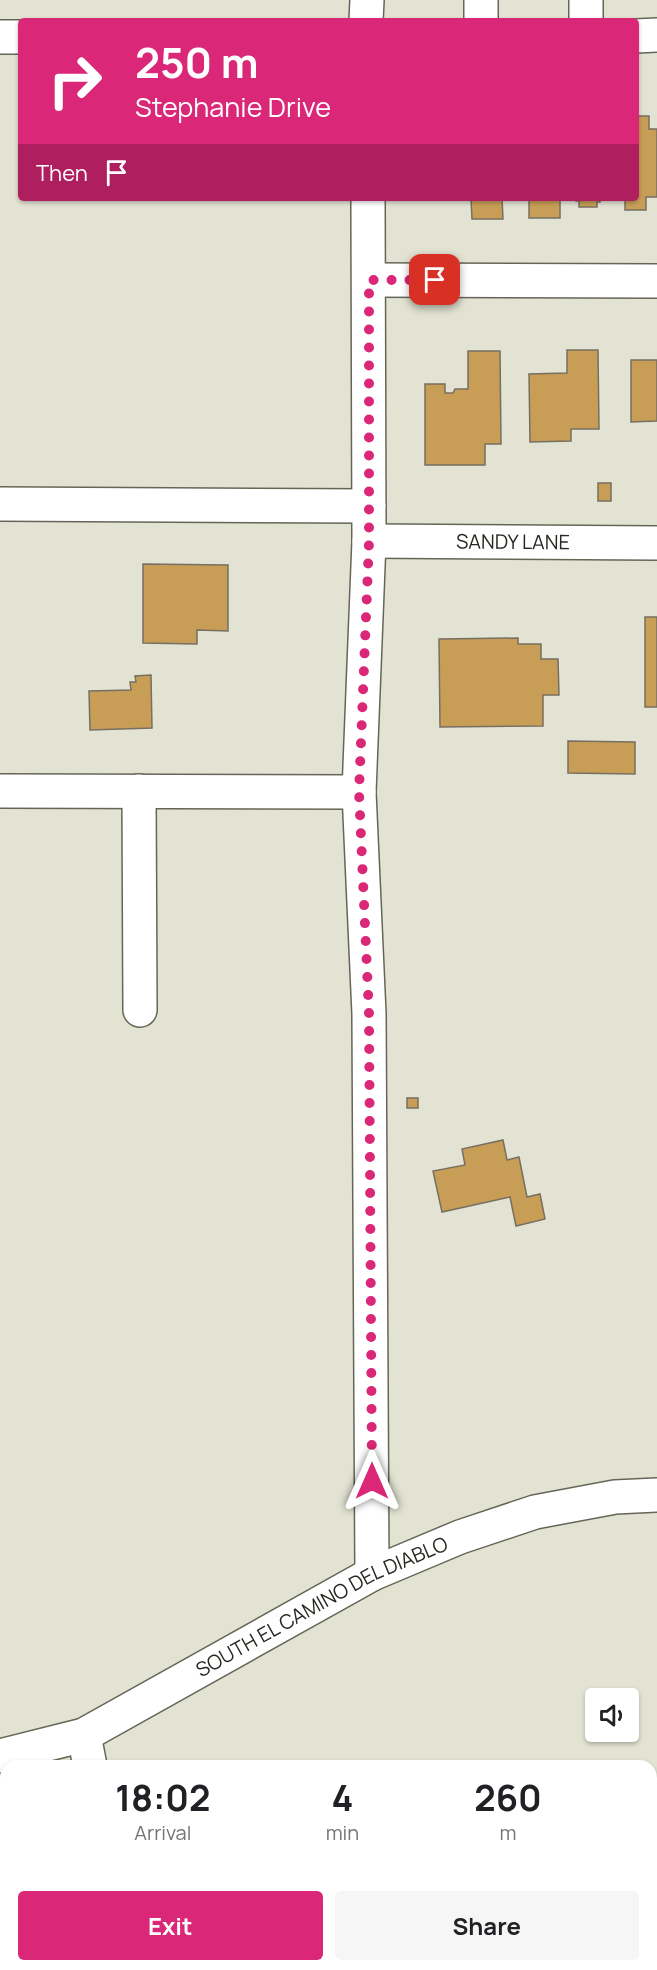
<!DOCTYPE html>
<html lang="en">
<head>
<meta charset="utf-8">
<style>
	:root { --surface:#fff; --page:#f6f6f6; --text:#202124; --muted:#757577; --accent:#db2777 }
	body { margin:0; font-family:Manrope,sans-serif; background:var(--page); color:var(--text); height:100vh; display:flex; flex-direction:column; font-size:22px; white-space:nowrap }
	* { box-sizing:border-box; margin:0 }
	p { font-size:20px; color:var(--muted) }
	.icon { flex:none; width:33px; height:33px; fill:none; stroke:currentColor; stroke-width:2; stroke-linecap:round; stroke-linejoin:round }
	.map { position:relative; flex:1; overflow:hidden }
	.side { position:absolute; left:0px; top:1760px; width:657px; height:212px; display:flex; flex-direction:column; background:var(--surface); border-radius:18px 18px 0 0; box-shadow:0 2px 4px #0004 }
	.side>* { flex:none }
	.banner { position:absolute; left:18px; top:18px; width:621px; height:183px; border-radius:6px; box-shadow:0 2px 4px #0004; background:#db2777; color:#fff; overflow:hidden }
	.buttons { position:absolute; left:585px; top:1688px; display:grid; gap:12px }
	.buttons a { display:grid; place-items:center; width:54px; height:54px; border-radius:6px; background:var(--surface); box-shadow:0 2px 4px #0004; font-size:30px }
	.pin { position:absolute; display:grid; place-items:center; width:51px; height:51px; color:#fff; margin:-26px; border-radius:12px; box-shadow:0 3px 9px #0006 }
	.me { position:absolute; width:66px; margin:-33px; rotate:0deg; stroke-linejoin:round; filter:drop-shadow(0 0 4px #0008) }
	.turn { display:flex; align-items:center; gap:21px; height:126px; padding:0 18px; font-size:27px }
	.turn .icon { width:78px; height:78px; stroke-width:2.5 }
	.turn b { display:block; font-size:42px; line-height:51px }
	.then { display:flex; align-items:center; height:57px; padding:0 18px; background:#0003; gap:12px; font-size:22px }
	.eta { display:flex; justify-content:space-evenly; align-items:center; height:102px; text-align:center }
	.eta b { font-size:36px; font-weight:700; line-height:42px }
	.primary-button { display:flex; gap:12px; margin-top:auto; padding:12px 18px }
	.primary-button a { flex:1; height:69px; border-radius:6px; background:var(--accent); color:#fff; font-size:24px; font-weight:700; line-height:69px; text-align:center }
	.primary-button a+a { background:var(--page); color:var(--text) }
	.map>svg:first-child { display:block }
	.building { fill:#c89e57; stroke:#776f62; stroke-width:1.5 }
	.lines { fill:none; stroke-linecap:round; stroke-linejoin:round }
	.minor-casing { stroke:#656657; stroke-width:36 }
	.minor { stroke:#fff; stroke-width:33 }
	.route { stroke:#db2777; stroke-width:10; stroke-dasharray:0 18 }
	.labels { text-anchor:middle; stroke-width:4.5; stroke-linejoin:round; paint-order:stroke }
	.street-label { font-size:20px; fill:#282922; stroke:#e2e3d2 }
</style>
</head>
<body>
<div class="map">
<svg width="657" height="1970" viewBox="0 0 657 1970">
	<rect width="100%" height="100%" fill="#e2e3d2"/>
	<!-- building -->
	<g class="building">
		<path d="M 636,116 L 649,116 L 649,129 L 657,129 L 657,197 L 646,197 L 646,210 L 625,210 L 625,198 L 636,198 Z"/>
		<path d="M 437,198 L 502,198 L 503,219 L 472,219 L 471,199 L 437,200 Z"/>
		<rect x="529" y="198" width="31" height="20"/>
		<path d="M 576,198 L 600,198 L 600,202 L 597,202 L 597,207 L 579,207 L 579,201 L 576,201 Z"/>
		<path d="M 567,350 L 598,350 L 599,429 L 571,429 L 571,441 L 530,442 L 529,374 L 567,373 Z"/>
		<path d="M 468,351 L 500,351 L 501,444 L 485,444 L 485,465 L 425,465 L 425,384 L 445,384 L 445,393 L 453,393 L 455,389 L 468,389 Z"/>
		<path d="M 631,360 L 657,360 L 657,421 L 631,422 Z"/>
		<rect x="598" y="483" width="13" height="18"/>
		<path d="M 143,564 L 228,565 L 228,631 L 197,630 L 197,644 L 143,643 Z"/>
		<rect x="645" y="617" width="12" height="90"/>
		<path d="M 518,638 L 518,644 L 541,644 L 541,659 L 558,659 L 559,695 L 543,695 L 543,726 L 440,727 L 439,639 Z"/>
		<path d="M 151,675 L 152,728 L 90,730 L 89,691 L 131,690 L 130,682 L 136,682 L 135,676 Z"/>
		<path d="M 568,741 L 635,742 L 635,774 L 568,773 Z"/>
		<rect x="407" y="1098" width="11" height="10"/>
		<path d="M 503,1140 L 507,1160 L 519,1157 L 527,1197 L 540,1194 L 545,1219 L 516,1226 L 510,1197 L 442,1212 L 433,1171 L 465,1165 L 462,1149 Z"/>
	</g>
	<g class="lines">
		<!-- minor casing -->
		<g class="minor-casing">
			<g id="minor">
				<path d="M 586,0 L 586,21"/>
				<path d="M 366,21 L 367,0"/>
				<path d="M 481,21 L 481,0"/>
				<path d="M 636,36 L 657,35"/>
				<path d="M 0,37 L 21,37"/>
				<path d="M 368,198 L 369,541 L 359,792 L 369,1014 L 372,1574"/>
				<path d="M 369,280 L 657,281"/>
				<path d="M 0,504 L 369,506"/>
				<path id="s1" d="M 369,541 L 657,543"/>
				<path d="M 0,791 L 359,792"/>
				<path d="M 139,791 L 140,1010"/>
				<path d="M 84,1735 L 90,1766"/>
				<path id="s2" d="M 0,1756 L 84,1735 L 372,1574 L 460,1537 L 535,1512 L 615,1497 L 657,1495"/>
				<path d="M 124,1965 L 124,1970"/>
				<path d="M 582,1965 L 582,1970"/>
			</g>
		</g>
		<!-- minor -->
		<use href="#minor" class="minor"/>
	</g>
	<g class="lines">
		<!-- route -->
		<path class="route" d="M 372,1481 L 369,1014 L 359,792 L 369,542 L 369,280 L 435,280"/>
	</g>
	<g class="labels">
		<!-- street labels -->
		<g class="street-label">
			<text dy="7" stroke="none"><textPath href="#s1" startOffset="144">SANDY LANE</textPath></text>
			<text dy="7" stroke="none"><textPath href="#s2" startOffset="357">SOUTH EL CAMINO DEL DIABLO</textPath></text>
		</g>
	</g>
</svg>
<div class="buttons">
<a><svg class="icon" aria-label="sound" viewBox="0 0 24 24"><path d="M4 9h4l5-4v14l-5-4H4zM17 9q2 3 0 6"/></svg></a>
</div>
<div class="pin" style="left:435px;top:280px;background:#d93025"><svg class="icon" aria-label="arrive" viewBox="0 0 24 24"><path d="M6 21V4h12l-3 4 3 4H6"/></svg></div>
<svg class="me" style="left:372px;top:1481px" viewBox="-20 -20 40 40"><path d="M0-17L14 15 0 8-14 15z" fill="#db2777" stroke="#fff" stroke-width="4"/></svg>
<div class="banner">
<div class="turn"><svg class="icon" aria-label="right" viewBox="0 0 24 24"><path d="M7 20v-9h11M14 6l5 5-5 5"/></svg><div><b>250 m</b>Stephanie Drive</div></div>
<div class="then">Then<svg class="icon" aria-label="arrive" viewBox="0 0 24 24"><path d="M6 21V4h12l-3 4 3 4H6"/></svg></div>
</div>
<section class="side">
<div class="eta">
<div><b>18:02</b><p>Arrival</p></div>
<div><b>4</b><p>min</p></div>
<div><b>260</b><p>m</p></div>
</div>
<div class="primary-button"><a>Exit</a><a>Share</a></div>
</section>
</div>
</body>
</html>
